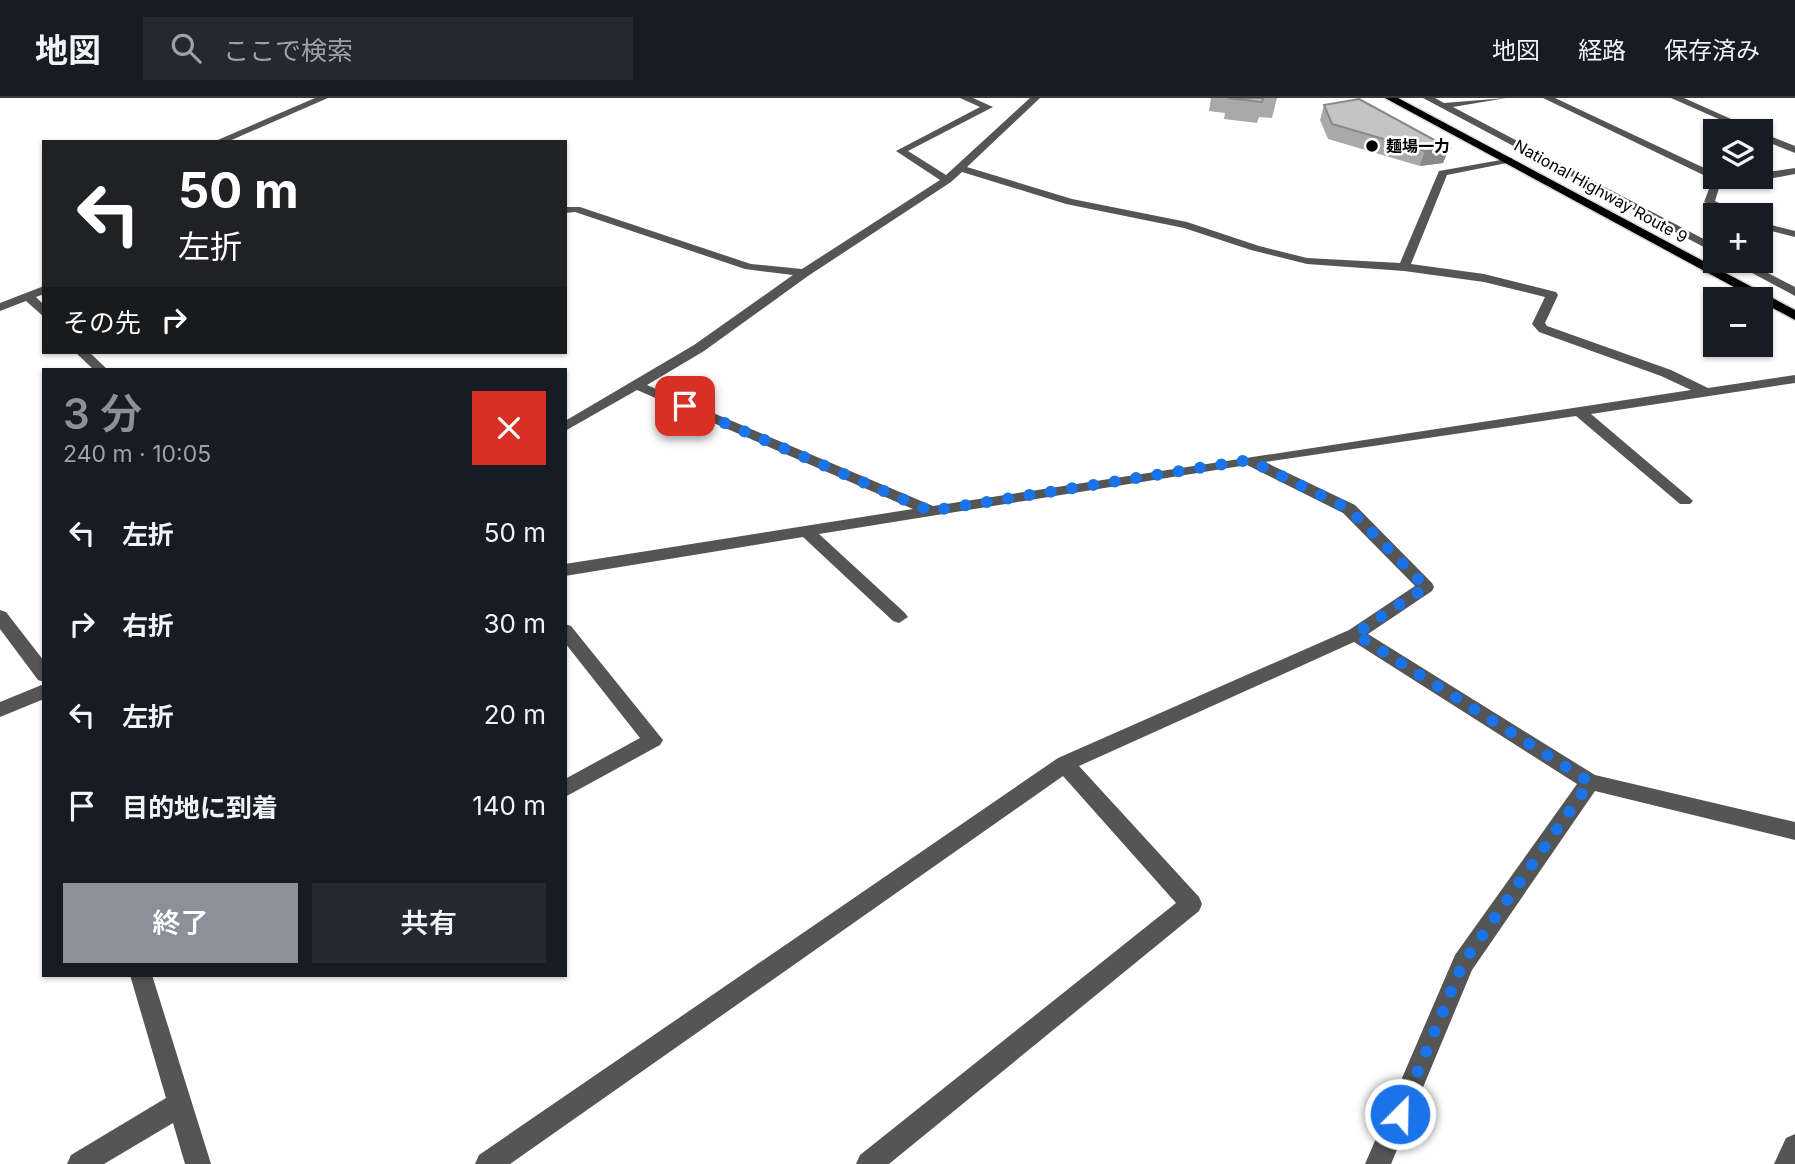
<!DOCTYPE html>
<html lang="ja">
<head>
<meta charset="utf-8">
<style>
	:root { --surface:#171b24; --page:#242831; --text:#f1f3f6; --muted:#9ea1a6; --line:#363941; --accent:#8c9099 }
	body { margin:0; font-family:Inter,"Noto Sans JP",sans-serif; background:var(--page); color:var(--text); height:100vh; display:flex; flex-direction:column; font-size:26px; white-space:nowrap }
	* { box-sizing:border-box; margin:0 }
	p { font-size:23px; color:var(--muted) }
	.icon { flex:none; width:38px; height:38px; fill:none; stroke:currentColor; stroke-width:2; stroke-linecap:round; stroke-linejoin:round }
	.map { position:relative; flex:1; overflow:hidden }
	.sheet { position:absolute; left:42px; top:270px; width:525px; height:609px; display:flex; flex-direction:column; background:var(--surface); border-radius:0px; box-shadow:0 2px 5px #0004 }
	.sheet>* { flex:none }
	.top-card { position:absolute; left:42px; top:42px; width:525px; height:214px; border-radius:0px; box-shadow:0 2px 5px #0004; background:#202124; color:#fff; overflow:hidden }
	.fabs { position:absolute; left:1703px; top:21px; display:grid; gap:14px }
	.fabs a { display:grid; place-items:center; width:70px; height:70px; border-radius:0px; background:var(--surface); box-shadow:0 2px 5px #0004; font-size:35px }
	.pin { position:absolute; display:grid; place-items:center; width:60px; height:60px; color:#fff; margin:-30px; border-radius:14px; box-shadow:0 4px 10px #0006 }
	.me { position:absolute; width:77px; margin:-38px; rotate:23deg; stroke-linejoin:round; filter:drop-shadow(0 0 5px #0008) }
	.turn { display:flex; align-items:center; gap:24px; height:147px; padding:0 21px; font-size:32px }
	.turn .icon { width:91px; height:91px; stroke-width:2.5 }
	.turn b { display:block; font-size:49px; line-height:60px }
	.then { display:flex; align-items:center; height:66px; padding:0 21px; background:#0003; gap:14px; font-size:26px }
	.round { display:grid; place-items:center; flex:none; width:74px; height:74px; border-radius:0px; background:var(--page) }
	.head { display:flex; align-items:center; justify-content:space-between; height:119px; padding:0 21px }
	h1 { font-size:42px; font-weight:600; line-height:52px; color:var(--accent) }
	.primary-button { display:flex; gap:14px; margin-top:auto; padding:14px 21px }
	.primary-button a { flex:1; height:80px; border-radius:0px; background:var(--accent); color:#fff; font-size:28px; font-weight:600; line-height:80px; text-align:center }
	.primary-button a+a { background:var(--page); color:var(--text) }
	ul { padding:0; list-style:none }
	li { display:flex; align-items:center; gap:21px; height:91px; padding:0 21px }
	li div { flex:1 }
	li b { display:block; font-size:26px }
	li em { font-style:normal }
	header { display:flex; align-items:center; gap:42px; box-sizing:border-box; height:98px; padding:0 35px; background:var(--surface); border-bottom:2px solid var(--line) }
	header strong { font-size:33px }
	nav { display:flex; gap:38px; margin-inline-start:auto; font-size:24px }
	.search { width:490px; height:63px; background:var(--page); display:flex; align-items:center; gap:18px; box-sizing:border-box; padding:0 24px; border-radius:0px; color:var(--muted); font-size:26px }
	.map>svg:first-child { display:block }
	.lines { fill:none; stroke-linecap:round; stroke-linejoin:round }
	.highway-casing { stroke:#dbdbdb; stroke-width:3 }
	.minor { fill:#555; fill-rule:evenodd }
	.highway { fill:#000; fill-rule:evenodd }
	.wall { fill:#a9a9a9 }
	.shaded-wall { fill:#898989 }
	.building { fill:#c4c4c4; stroke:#898989; stroke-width:2 }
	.route { stroke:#1a73e8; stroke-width:12; stroke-dasharray:0 21.6 }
	.poi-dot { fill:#000; stroke:#fff; stroke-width:2.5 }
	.labels { text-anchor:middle; stroke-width:5; stroke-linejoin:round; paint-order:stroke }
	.far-poi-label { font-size:16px; font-weight:bold; fill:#000; stroke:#fff; text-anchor:start }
	.far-street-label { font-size:16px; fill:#000; stroke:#fff }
</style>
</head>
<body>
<header>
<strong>地図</strong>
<div class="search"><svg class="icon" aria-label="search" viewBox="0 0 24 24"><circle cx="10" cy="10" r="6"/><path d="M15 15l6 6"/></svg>ここで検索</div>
<nav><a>地図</a><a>経路</a><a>保存済み</a></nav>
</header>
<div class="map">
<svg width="1795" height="1066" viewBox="0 0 1795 1066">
	<rect width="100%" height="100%" fill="#fff"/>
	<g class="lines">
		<!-- highway casing -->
		<g class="highway-casing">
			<path id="highway" d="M 1385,0 L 1398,0 L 1795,212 L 1795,222 Z"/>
		</g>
		<!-- minor -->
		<g class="minor">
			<path d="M 315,0 L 328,0 L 227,44 L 213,44 Z"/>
			<path d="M 960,0 L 973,0 L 993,9 L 908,53 L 946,77 L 1030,0 L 1040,0 L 967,69 L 1072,101 L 1187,124 L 1259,148 L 1307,160 L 1400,165 L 1439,73 L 1512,60 L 1512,64 L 1447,77 L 1411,166 L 1484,176 L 1556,194 L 1558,197 L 1545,225 L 1547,228 L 1671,272 L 1708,290 L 1795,277 L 1795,285 L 1591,316 L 1690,400 L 1693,403 L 1690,406 L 1680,406 L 1576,318 L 1265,364 L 1355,407 L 1432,485 L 1434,489 L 1432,493 L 1368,536 L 1595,677 L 1795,724 L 1795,742 L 1595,693 L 1472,872 L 1391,1066 L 1365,1066 L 1455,857 L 1577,686 L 1354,544 L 1079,668 L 1199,799 L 1202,806 L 1199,813 L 889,1066 L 856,1066 L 860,1057 L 1176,805 L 1063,678 L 510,1066 L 475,1066 L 479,1057 L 1058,660 L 1349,532 L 1415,488 L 1343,415 L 1247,367 L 819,436 L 905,515 L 908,519 L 899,525 L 893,523 L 803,439 L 565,478 L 565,466 L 913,411 L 637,292 L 565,333 L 565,323 L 694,247 L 793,177 L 745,171 L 575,114 L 565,115 L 565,109 L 580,109 L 751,166 L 802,171 L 940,82 L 896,53 L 980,9 ZM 962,74 L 1066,106 L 1184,130 L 1251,152 L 1307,166 L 1404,173 L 1484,184 L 1545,199 L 1532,226 L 1539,234 L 1661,278 L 1691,292 L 933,408 L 647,287 L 704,253 L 808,178 L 951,84 Z"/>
			<path d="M 1423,0 L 1435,0 L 1444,5 L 1506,0 L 1453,9 L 1715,147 L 1715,155 Z"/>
			<path d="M 1543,0 L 1555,0 L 1715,75 L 1715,79 L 1729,82 L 1760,79 L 1760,75 L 1795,70 L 1795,76 L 1719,90 L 1715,103 L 1744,117 L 1730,117 L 1704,104 L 1711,86 L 1718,84 Z"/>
			<path d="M 1671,0 L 1684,0 L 1758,33 L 1746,33 Z"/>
			<path d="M 1760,34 L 1795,48 L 1795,55 L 1760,41 Z"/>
			<path d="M 1760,124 L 1795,133 L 1795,139 L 1760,130 Z"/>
			<path d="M 1730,163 L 1744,163 L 1795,189 L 1795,198 Z"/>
			<path d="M 44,188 L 44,196 L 36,199 L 44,207 L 44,219 L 26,203 L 0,213 L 0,205 Z"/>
			<path d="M 75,254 L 89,254 L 107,271 L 93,271 Z"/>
			<path d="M 0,512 L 6,514 L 44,563 L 44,584 L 38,582 L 0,531 Z"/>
			<path d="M 565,526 L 571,528 L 663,642 L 660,647 L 565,699 L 565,681 L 640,640 L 565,545 Z"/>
			<path d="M 44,586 L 44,601 L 0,619 L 0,604 Z"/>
			<path d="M 130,877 L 152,877 L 211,1066 L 185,1066 L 173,1025 L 104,1066 L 67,1066 L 71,1057 L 166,1000 Z"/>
			<path d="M 1795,1036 L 1795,1066 L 1774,1066 L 1786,1040 Z"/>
		</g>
		<!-- highway -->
		<use href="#highway" class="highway"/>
	</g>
	<!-- wall -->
	<g class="wall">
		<path d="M 1211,0 L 1277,0 L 1272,20 L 1259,19 L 1257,25 L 1224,21 L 1225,15 L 1209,13 Z"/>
		<path d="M 1324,7 L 1449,50 L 1443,65 L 1420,68 L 1328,41 L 1320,22 Z"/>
	</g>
	<!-- shaded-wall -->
	<path class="shaded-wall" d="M 1449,50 L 1443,65 L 1420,68 L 1425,53 Z"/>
	<!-- building -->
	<g class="building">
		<path d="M 1228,0 L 1263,0 L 1262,4 Z"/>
		<path d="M 1359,1 L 1449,50 L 1425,53 L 1332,26 L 1324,7 Z"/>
	</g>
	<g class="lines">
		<!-- route -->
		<path class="route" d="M 685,308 L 930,413 L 1249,362 L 1349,411 L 1426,489 L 1355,536 L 1590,684 L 1463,865 L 1400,1016"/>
	</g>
	<!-- markers -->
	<circle class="poi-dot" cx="1372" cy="48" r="7"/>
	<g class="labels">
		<!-- far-poi labels -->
		<g class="far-poi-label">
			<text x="1386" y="54">麺場一力</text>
		</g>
		<!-- far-street labels -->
		<g class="far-street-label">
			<text transform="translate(1601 93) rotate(29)" y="6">National Highway Route 9</text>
		</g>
	</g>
</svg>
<div class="fabs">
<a><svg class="icon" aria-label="layers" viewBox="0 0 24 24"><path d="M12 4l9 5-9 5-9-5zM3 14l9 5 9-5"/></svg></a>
<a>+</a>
<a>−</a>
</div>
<div class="pin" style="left:685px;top:308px;background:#d93025"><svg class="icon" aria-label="arrive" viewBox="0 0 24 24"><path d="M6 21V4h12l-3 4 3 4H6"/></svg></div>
<svg class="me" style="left:1400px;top:1016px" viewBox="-20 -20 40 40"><circle r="17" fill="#1a73e8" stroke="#fff" stroke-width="3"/><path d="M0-11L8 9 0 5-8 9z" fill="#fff"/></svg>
<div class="top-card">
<div class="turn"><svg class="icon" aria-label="left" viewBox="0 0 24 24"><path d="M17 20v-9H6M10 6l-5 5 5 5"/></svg><div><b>50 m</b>左折</div></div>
<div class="then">その先<svg class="icon" aria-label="right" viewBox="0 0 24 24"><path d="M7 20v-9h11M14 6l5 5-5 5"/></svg></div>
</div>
<section class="sheet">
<div class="head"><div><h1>3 分</h1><p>240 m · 10:05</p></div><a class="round" style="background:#d93025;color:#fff"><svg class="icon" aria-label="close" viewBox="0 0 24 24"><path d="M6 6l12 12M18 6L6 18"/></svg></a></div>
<ul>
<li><svg class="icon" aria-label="left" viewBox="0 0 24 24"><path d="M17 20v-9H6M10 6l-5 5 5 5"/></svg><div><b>左折</b></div><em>50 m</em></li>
<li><svg class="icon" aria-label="right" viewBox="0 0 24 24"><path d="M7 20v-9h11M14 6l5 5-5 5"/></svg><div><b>右折</b></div><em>30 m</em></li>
<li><svg class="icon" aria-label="left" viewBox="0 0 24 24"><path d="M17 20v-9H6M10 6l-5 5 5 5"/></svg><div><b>左折</b></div><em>20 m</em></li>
<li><svg class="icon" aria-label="arrive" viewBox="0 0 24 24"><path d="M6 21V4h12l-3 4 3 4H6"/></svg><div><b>目的地に到着</b></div><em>140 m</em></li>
</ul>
<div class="primary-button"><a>終了</a><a>共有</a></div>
</section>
</div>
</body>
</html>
